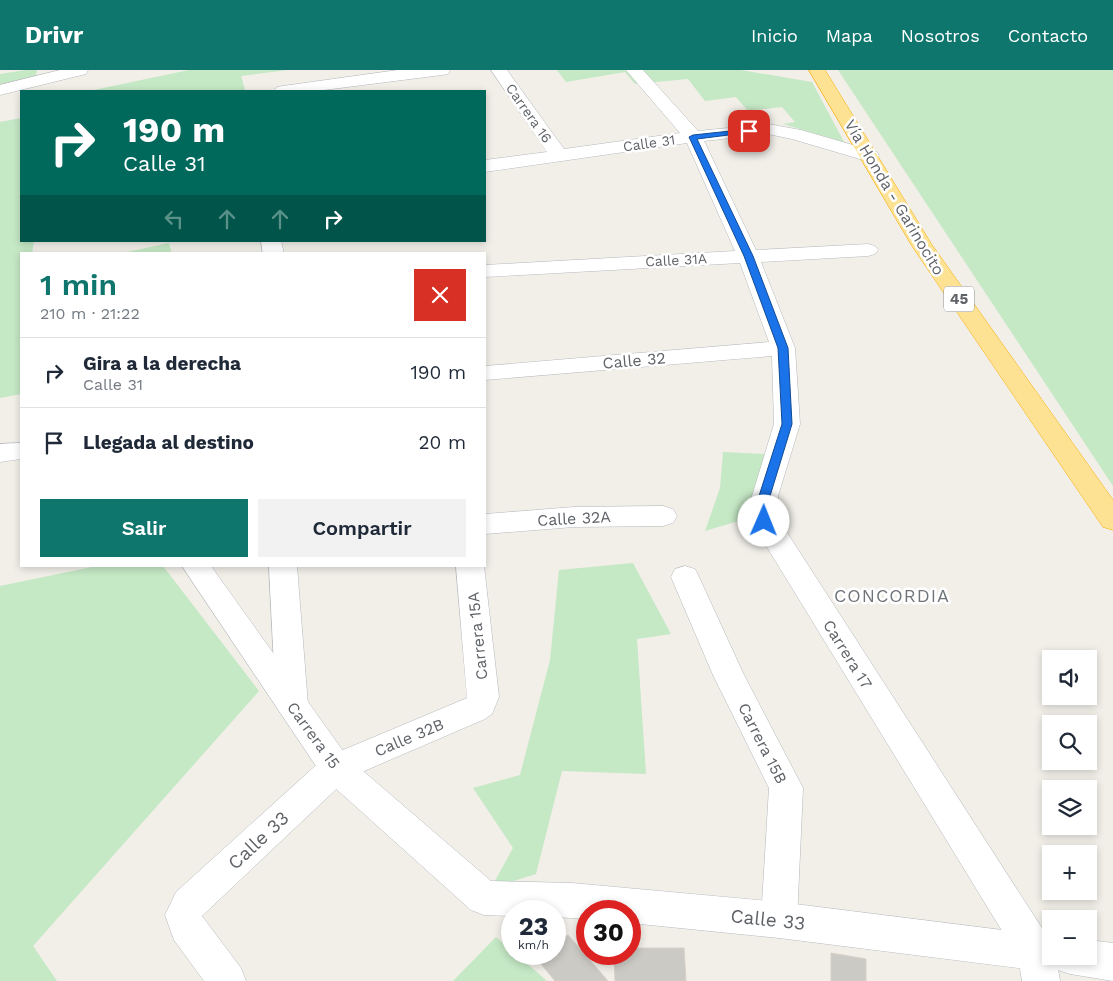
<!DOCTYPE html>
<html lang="es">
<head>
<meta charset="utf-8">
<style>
	:root { --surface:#fff; --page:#f2f2f3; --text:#1f2937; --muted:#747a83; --line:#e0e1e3; --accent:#0f766e }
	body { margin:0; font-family:"Work Sans",sans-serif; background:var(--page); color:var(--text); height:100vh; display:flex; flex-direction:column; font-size:19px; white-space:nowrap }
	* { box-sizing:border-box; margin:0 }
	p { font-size:16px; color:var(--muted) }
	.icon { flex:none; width:28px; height:28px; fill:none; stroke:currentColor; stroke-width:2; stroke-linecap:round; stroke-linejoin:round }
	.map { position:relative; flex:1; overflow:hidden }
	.details { position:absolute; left:20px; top:182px; width:466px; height:315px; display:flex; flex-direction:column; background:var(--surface); border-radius:0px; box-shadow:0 2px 8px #0003 }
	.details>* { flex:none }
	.hud { position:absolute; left:20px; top:20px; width:466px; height:152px; border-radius:0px; box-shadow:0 2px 8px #0003; background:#00695c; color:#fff; overflow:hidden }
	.tools { position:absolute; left:1042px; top:580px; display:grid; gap:10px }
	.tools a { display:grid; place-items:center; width:55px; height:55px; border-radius:0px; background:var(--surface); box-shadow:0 2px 8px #0003; font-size:25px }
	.speed { position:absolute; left:501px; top:830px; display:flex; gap:10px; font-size:25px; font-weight:700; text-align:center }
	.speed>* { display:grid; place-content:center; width:65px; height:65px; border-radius:50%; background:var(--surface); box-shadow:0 2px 8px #0003; line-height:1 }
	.speed small { font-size:12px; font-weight:400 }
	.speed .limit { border:8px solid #d22; background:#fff; color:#111 }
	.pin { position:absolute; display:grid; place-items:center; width:42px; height:42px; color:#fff; margin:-21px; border-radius:10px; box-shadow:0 2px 8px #0006 }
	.me { position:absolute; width:55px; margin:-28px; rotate:1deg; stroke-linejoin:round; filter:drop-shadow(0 0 4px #0008) }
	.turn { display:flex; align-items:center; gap:18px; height:105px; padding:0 20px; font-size:22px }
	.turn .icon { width:65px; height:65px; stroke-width:2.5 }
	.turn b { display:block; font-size:35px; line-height:42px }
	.lanes { display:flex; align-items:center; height:48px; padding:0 20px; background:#0003; justify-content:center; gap:25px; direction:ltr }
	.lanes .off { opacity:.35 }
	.round { display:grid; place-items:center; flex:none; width:52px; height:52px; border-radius:0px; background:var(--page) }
	.head { display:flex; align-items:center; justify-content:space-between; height:85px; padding:0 20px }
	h1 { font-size:30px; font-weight:600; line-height:38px; color:var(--accent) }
	.action { display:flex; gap:10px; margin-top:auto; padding:10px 20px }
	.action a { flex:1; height:58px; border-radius:0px; background:var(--accent); color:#fff; font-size:20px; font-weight:600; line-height:58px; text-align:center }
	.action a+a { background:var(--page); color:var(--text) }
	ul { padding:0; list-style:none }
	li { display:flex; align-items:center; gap:15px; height:70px; padding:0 20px; border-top:1px solid var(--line) }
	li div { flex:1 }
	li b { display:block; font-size:19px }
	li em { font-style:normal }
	header { display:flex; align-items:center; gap:30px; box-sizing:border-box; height:70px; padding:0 25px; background:var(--accent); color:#fff }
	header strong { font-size:24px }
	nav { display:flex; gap:28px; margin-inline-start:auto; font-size:18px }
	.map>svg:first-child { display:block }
	.green { fill:#c5e8c5 }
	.building { fill:#cccac5; stroke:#d6d1c6 }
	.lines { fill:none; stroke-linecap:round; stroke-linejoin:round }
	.street-casing { stroke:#b5b8bc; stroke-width:1 }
	.secondary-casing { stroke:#b6babf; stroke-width:1 }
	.highway-casing { stroke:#f9ab00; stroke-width:1 }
	.street { fill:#fff; fill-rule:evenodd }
	.secondary { fill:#fff; fill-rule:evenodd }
	.highway { fill:#fde293; fill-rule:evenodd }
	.route { fill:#1a73e8; stroke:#114b97 }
	.labels { text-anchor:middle; stroke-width:5; stroke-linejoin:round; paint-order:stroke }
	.far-street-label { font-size:14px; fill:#5f6368; stroke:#fff }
	.shield { fill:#fff; stroke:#8f9295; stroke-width:1 }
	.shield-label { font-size:15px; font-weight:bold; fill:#5f6368 }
	.street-label { font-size:16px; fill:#5f6368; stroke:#fff }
	.neighbourhood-label { font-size:18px; letter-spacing:1px; fill:#70757a; stroke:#fff }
	.near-street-label { font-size:19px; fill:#5f6368; stroke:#fff }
</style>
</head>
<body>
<header>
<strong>Drivr</strong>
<nav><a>Inicio</a><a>Mapa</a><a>Nosotros</a><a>Contacto</a></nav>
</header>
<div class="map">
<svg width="1113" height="911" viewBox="0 0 1113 911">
	<rect width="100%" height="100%" fill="#f1efe8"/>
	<!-- green -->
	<g class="green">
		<path d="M 26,0 L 37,0 L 36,6 L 0,14 L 0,4 Z"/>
		<path d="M 189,0 L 288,0 L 241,6 L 245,20 L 242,21 L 89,21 Z"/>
		<path d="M 557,0 L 741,0 L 812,12 L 844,72 L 783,54 L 795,52 L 782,37 L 748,41 L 736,27 L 705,31 L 688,9 L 635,14 L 625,2 L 566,12 Z"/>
		<path d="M 838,0 L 1113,0 L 1113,416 Z"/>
		<path d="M 21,48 L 21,171 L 34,171 L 32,184 L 21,184 L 21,324 L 0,328 L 0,52 Z"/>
		<path d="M 169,173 L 172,184 L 118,184 Z"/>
		<path d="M 723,382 L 765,384 L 755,431 L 755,446 L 705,461 L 720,418 Z"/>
		<path d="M 633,493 L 671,564 L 637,569 L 646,704 L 562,701 L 536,804 L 491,818 L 513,778 L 473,718 L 520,705 L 550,590 L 559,500 Z"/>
		<path d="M 97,496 L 163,496 L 259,621 L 33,876 L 57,911 L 0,911 L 0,516 Z"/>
		<path d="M 496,867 L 512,881 L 512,884 L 516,884 L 547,911 L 453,911 Z"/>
	</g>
	<!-- building -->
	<g class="building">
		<path d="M 568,865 L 608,911 L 555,911 L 537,889 L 544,884 L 555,884 L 555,875 Z"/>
		<path d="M 630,878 L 684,878 L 686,911 L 615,911 L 614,884 L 630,884 Z"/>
		<path d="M 831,883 L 866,889 L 866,911 L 831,911 Z"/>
	</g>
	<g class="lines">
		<!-- street casing -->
		<g class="street-casing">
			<g id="street">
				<path d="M 60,0 L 88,0 L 86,4 L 0,25 L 0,15 Z"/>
				<path d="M 398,0 L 450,0 L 448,4 L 442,5 L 316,21 L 274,21 L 277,17 L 283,16 Z"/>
				<path d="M 491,0 L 507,0 L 564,79 L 680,63 L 626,0 L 643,0 L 698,61 L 768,54 L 801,60 L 877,82 L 879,86 L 877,90 L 870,92 L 792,69 L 768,64 L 704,71 L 756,180 L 868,174 L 875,176 L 878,180 L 875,184 L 868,186 L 761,192 L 795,278 L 800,354 L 778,426 L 779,450 L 1049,869 L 1051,886 L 1056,886 L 1060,911 L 1022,911 L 1018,887 L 751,451 L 752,426 L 774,354 L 772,286 L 485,310 L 485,296 L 769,272 L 740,193 L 485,207 L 485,195 L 735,181 L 687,73 L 485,102 L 485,90 L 547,82 Z"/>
				<path d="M 261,171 L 281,171 L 284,184 L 263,184 Z"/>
				<path d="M 663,436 L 673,439 L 677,446 L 673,453 L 663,456 L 574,457 L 485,464 L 485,444 L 574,437 Z"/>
				<path d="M 269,496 L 297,496 L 308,635 L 303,644 L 292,648 L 281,644 L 276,635 Z"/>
				<path d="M 456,496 L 484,496 L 499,627 L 492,644 L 485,649 L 348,708 L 202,846 L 241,898 L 246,911 L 204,911 L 174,870 L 165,845 L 176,822 L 324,688 L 467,628 Z"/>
				<path d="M 685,496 L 695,499 L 699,507 L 744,605 L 803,718 L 797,850 L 792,862 L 779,868 L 766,862 L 761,850 L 769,718 L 713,605 L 671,507 L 675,499 Z"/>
			</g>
		</g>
		<!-- secondary casing -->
		<g class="secondary-casing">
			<g id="secondary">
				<path d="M 21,373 L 21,389 L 0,392 L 0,374 Z"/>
				<path d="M 182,496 L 211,496 L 348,688 L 491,811 L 572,813 L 779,832 L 1051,866 L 1051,886 L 1089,886 L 1089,870 L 1113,873 L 1113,911 L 1070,904 L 1058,900 L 1051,902 L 779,868 L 630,853 L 630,841 L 588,841 L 588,849 L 555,847 L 555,841 L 512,841 L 512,846 L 484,845 L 471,840 L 324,708 Z"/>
			</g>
		</g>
		<!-- highway casing -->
		<g class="highway-casing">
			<path id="highway" d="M 809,0 L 825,0 L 932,175 L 1113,430 L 1113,460 L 1103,457 L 912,176 Z"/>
		</g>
		<!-- street -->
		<use href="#street" class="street"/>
		<!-- secondary -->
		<use href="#secondary" class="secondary"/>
		<!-- highway -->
		<use href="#highway" class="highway"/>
	</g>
	<!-- route -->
	<path class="route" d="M 749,59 L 752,59 L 752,62 L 697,69 L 753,186 L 788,278 L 792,354 L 770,426 L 770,451 L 764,455 L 759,451 L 759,426 L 782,354 L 778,278 L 744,186 L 689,67 L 693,65 Z"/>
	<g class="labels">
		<!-- far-street labels -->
		<g class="far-street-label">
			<text transform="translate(529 43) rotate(55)" y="5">Carrera 16</text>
			<text transform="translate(649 73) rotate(-8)" y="5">Calle 31</text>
			<text transform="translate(676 190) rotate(-3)" y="5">Calle 31A</text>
		</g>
		<!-- shield labels -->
		<rect class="shield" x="944" y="216.5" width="30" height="25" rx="4"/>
		<g class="shield-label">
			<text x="959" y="234">45</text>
		</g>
		<!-- street labels -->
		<g class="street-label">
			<text transform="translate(895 127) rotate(59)" y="6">Vía Honda - Garinocito</text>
			<text transform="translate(634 290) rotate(-5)" y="6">Calle 32</text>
			<text transform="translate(574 448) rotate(-3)" y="6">Calle 32A</text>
			<text transform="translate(477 566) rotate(-96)" y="6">Carrera 15A</text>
			<text transform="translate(848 584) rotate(58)" y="6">Carrera 17</text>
			<text transform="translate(314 665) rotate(54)" y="6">Carrera 15</text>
			<text transform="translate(409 667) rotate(-23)" y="6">Calle 32B</text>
			<text transform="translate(763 673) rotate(63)" y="6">Carrera 15B</text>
		</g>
		<!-- neighbourhood labels -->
		<g class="neighbourhood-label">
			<text x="892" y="532">CONCORDIA</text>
		</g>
		<!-- near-street labels -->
		<g class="near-street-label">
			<text transform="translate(258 770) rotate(-43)" y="7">Calle 33</text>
			<text transform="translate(768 849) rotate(6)" y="7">Calle 33</text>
		</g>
	</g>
</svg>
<div class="tools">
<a><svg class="icon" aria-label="sound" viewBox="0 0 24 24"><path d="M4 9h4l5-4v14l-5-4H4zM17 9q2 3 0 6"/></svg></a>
<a><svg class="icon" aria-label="search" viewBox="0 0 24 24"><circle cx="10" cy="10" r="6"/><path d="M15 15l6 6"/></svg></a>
<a><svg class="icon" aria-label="layers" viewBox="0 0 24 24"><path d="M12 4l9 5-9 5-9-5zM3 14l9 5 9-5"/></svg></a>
<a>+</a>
<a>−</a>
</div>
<div class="speed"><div>23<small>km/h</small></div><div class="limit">30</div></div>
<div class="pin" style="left:749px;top:61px;background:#d93025"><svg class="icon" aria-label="arrive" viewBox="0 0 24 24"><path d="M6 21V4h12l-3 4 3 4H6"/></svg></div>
<svg class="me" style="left:764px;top:451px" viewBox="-20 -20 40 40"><circle r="19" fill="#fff"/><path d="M0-13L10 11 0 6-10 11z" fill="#1a73e8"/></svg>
<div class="hud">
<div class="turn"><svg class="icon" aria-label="right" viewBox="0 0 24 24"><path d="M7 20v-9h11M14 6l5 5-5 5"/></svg><div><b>190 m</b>Calle 31</div></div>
<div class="lanes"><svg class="icon off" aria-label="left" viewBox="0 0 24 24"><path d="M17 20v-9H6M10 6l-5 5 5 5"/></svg><svg class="icon off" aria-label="ahead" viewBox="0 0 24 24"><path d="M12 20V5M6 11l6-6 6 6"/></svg><svg class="icon off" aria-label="ahead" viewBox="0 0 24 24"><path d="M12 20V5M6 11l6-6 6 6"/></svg><svg class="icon" aria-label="right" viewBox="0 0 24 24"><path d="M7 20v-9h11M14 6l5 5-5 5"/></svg></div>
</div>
<section class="details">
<div class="head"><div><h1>1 min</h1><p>210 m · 21:22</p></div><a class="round" style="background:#d93025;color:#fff"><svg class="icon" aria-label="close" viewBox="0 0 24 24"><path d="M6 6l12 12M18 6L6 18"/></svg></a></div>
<ul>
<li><svg class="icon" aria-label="right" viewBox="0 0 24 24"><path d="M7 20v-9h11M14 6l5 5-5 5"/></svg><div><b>Gira a la derecha</b><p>Calle 31</p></div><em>190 m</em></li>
<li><svg class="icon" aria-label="arrive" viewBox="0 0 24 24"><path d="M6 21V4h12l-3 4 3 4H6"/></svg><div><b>Llegada al destino</b></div><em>20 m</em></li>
</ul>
<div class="action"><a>Salir</a><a>Compartir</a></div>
</section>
</div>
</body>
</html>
